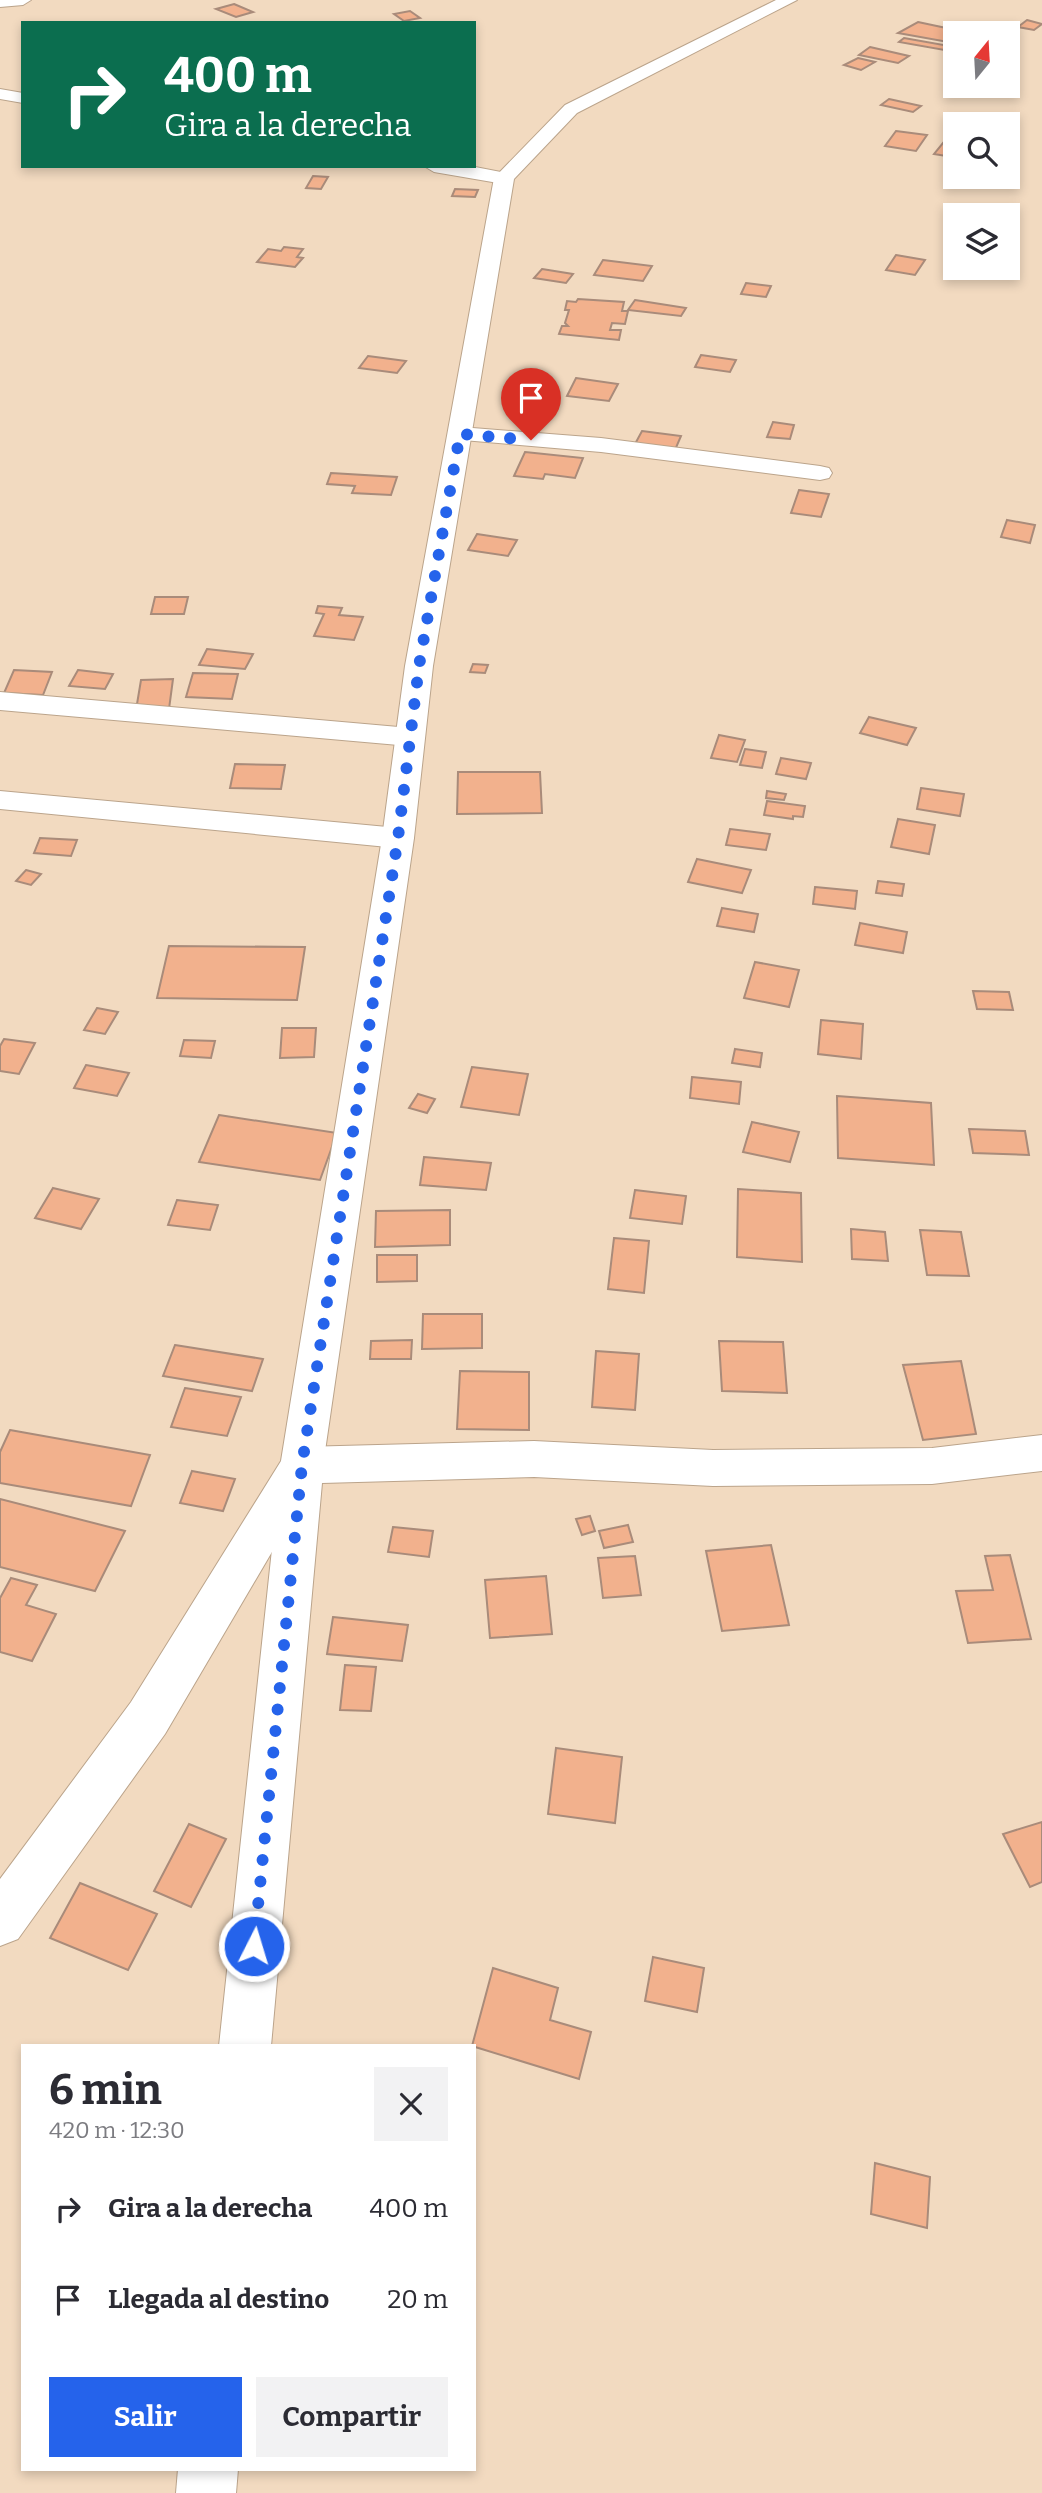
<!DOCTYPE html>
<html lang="es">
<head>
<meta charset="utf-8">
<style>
	:root { --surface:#fff; --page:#f2f2f3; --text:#2b2b33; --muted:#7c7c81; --accent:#2563eb }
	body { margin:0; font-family:Bitter,serif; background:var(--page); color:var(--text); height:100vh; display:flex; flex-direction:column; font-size:26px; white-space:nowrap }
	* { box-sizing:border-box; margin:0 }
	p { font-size:23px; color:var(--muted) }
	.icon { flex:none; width:38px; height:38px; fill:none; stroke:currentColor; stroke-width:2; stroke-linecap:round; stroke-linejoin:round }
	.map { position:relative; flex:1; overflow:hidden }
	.side { position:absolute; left:21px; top:2044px; width:455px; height:427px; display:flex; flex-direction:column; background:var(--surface); border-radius:0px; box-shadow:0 4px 10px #0003 }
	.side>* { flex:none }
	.guide { position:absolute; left:21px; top:21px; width:455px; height:147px; border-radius:0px; box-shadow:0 4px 10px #0003; background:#0b6e4f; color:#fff; overflow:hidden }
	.needle { width:46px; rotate:18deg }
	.buttons { position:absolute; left:943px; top:21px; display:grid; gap:14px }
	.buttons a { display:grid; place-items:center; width:77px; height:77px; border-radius:0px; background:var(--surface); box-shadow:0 4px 10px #0003; font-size:35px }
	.pin { position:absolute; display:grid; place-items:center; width:60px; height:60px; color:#fff; margin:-72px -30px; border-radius:50% 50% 50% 0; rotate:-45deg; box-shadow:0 0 7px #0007 }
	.pin .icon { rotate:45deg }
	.me { position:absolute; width:77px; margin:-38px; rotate:5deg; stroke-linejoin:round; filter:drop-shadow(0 0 5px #0008) }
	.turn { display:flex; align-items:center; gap:24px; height:147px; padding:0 28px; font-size:32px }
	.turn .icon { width:91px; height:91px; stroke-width:2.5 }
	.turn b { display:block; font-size:49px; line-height:60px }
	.round { display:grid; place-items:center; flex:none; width:74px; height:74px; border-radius:0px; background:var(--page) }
	.head { display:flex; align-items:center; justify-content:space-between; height:119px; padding:0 28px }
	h1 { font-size:42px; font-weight:700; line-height:52px }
	.cta { display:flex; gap:14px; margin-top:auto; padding:14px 28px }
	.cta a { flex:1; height:80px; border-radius:0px; background:var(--accent); color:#fff; font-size:28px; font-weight:700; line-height:80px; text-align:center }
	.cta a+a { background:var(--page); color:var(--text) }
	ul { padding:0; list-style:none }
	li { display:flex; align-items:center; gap:21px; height:91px; padding:0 28px }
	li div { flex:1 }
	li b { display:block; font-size:26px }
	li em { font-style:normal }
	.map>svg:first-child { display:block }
	.building { fill:#f2b18d; stroke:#a98b7a; stroke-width:2 }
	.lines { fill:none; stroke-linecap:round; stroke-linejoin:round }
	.minor-casing { stroke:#bba48b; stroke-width:2 }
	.tertiary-casing { stroke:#bba48b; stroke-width:2 }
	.trunk-casing { stroke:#bba48b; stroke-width:2 }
	.minor { fill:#fff; fill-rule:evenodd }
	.tertiary { fill:#fff; fill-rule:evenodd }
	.trunk { fill:#fff; fill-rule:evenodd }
	.route { stroke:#2563eb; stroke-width:12; stroke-dasharray:0 21.6 }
</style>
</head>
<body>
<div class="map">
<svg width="1042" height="2493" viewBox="0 0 1042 2493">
	<rect width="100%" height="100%" fill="#f2dac0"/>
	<!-- building -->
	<g class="building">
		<path d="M 234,4 L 253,12 L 236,17 L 216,9 Z"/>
		<path d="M 410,11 L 420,18 L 404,21 L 394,14 Z"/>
		<path d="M 1027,20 L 1042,24 L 1034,30 L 1018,27 Z"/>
		<path d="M 918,22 L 965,32 L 956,33 L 956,38 L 948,42 L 898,33 Z"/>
		<path d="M 904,38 L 955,47 L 950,51 L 899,42 Z"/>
		<path d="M 870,47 L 909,56 L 898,63 L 859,55 Z"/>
		<path d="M 858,58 L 875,62 L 861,70 L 844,65 Z"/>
		<path d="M 889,99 L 921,106 L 913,112 L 881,105 Z"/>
		<path d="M 896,131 L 927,135 L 916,151 L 885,146 Z"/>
		<path d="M 951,133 L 956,134 L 956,145 L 946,156 L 934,154 Z"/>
		<path d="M 313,176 L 328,177 L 321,189 L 306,188 Z"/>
		<path d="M 455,189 L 478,190 L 475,197 L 452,196 Z"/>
		<path d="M 284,247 L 303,249 L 297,257 L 303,258 L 295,267 L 257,262 L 268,249 L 281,251 Z"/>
		<path d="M 896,255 L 925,260 L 915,275 L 886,270 Z"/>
		<path d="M 603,260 L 652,266 L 643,281 L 594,275 Z"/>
		<path d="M 542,269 L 573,274 L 566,283 L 534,278 Z"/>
		<path d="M 746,283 L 771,286 L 766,297 L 741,294 Z"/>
		<path d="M 578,299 L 624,302 L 622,311 L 628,311 L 625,324 L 612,323 L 610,330 L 621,330 L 619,340 L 559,334 L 562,326 L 568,326 L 565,323 L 569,310 L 565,310 L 567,301 L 576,302 Z"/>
		<path d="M 635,300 L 686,308 L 681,316 L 628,310 Z"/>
		<path d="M 701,355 L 736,360 L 730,372 L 695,367 Z"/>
		<path d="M 368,356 L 406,361 L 397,373 L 359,368 Z"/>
		<path d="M 576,378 L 618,384 L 609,401 L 567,396 Z"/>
		<path d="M 525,401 L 551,404 L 543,419 L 516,416 Z"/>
		<path d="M 773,422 L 794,425 L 790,439 L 767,437 Z"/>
		<path d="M 642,431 L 681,436 L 675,450 L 635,444 Z"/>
		<path d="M 525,452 L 583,458 L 575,478 L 545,474 L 543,479 L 514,476 Z"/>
		<path d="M 331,473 L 397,477 L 391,495 L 352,493 L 355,486 L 327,484 Z"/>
		<path d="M 799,490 L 829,494 L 821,517 L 791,513 Z"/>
		<path d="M 1007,520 L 1035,525 L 1030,543 L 1001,537 Z"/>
		<path d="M 477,534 L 517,540 L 508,556 L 468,550 Z"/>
		<path d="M 155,597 L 188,597 L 184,614 L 151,614 Z"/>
		<path d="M 318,606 L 342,608 L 339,615 L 363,617 L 354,640 L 314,636 L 324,614 L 316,613 Z"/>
		<path d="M 207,649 L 253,654 L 245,669 L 199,665 Z"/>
		<path d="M 473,664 L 488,665 L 485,673 L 470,672 Z"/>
		<path d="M 14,670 L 52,672 L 43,695 L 4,693 Z"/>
		<path d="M 78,670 L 113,674 L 105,689 L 69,686 Z"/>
		<path d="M 193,673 L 238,674 L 232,699 L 186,697 Z"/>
		<path d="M 173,679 L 169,709 L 136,710 L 141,680 Z"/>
		<path d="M 869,717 L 916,728 L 907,745 L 860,733 Z"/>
		<path d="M 719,735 L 745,740 L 737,762 L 711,758 Z"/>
		<path d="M 745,749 L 766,752 L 762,768 L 740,765 Z"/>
		<path d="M 781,758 L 811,763 L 806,779 L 776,774 Z"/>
		<path d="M 235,764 L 285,765 L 281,789 L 230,788 Z"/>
		<path d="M 458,772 L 540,772 L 542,813 L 457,814 Z"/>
		<path d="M 921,788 L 964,794 L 960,816 L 917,809 Z"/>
		<path d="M 767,791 L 786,794 L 784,800 L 766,798 Z"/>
		<path d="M 767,801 L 805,806 L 803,817 L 793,816 L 793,819 L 764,815 Z"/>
		<path d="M 898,819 L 935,825 L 929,854 L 891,847 Z"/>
		<path d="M 730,829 L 770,834 L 766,850 L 726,845 Z"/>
		<path d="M 40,838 L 77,840 L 71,856 L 34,853 Z"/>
		<path d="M 697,859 L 751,870 L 742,893 L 688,882 Z"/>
		<path d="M 26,870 L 41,874 L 31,885 L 16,881 Z"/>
		<path d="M 878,881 L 904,884 L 902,896 L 876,893 Z"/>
		<path d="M 815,887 L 857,891 L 855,909 L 813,904 Z"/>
		<path d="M 722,908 L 758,914 L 754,932 L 717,926 Z"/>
		<path d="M 860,923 L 907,932 L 903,953 L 855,945 Z"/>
		<path d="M 169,946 L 305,947 L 297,1000 L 157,998 Z"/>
		<path d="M 755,962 L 799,970 L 789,1007 L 744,998 Z"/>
		<path d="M 973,991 L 1009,992 L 1013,1010 L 977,1009 Z"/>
		<path d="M 97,1008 L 118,1012 L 105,1034 L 84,1030 Z"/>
		<path d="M 821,1020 L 863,1024 L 861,1059 L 818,1054 Z"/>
		<path d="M 282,1028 L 316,1028 L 314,1057 L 280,1058 Z"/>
		<path d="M 4,1039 L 35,1043 L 19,1074 L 0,1071 L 0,1046 Z"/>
		<path d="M 184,1040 L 215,1041 L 211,1058 L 180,1056 Z"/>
		<path d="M 735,1049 L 762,1053 L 760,1067 L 732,1063 Z"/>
		<path d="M 86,1065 L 129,1073 L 117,1096 L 74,1088 Z"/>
		<path d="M 472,1067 L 528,1074 L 519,1115 L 461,1107 Z"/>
		<path d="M 692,1077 L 741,1082 L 739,1104 L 690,1098 Z"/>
		<path d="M 418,1094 L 435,1099 L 427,1113 L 409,1108 Z"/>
		<path d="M 837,1096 L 931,1103 L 934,1165 L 838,1158 Z"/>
		<path d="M 219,1115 L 337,1133 L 320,1180 L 199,1162 Z"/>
		<path d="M 752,1122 L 799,1132 L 790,1162 L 743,1152 Z"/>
		<path d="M 969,1129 L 1025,1131 L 1029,1155 L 973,1153 Z"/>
		<path d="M 424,1157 L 491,1163 L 486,1190 L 420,1185 Z"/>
		<path d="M 53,1188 L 99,1199 L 81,1229 L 35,1218 Z"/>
		<path d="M 738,1189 L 801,1193 L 802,1262 L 737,1257 Z"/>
		<path d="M 635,1190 L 686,1196 L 682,1224 L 630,1218 Z"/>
		<path d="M 177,1200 L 218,1205 L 210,1230 L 168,1225 Z"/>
		<path d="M 450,1210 L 450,1245 L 375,1247 L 376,1211 Z"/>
		<path d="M 851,1229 L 885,1232 L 888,1261 L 852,1259 Z"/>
		<path d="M 920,1230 L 961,1232 L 969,1276 L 927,1275 Z"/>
		<path d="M 614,1238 L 649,1241 L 644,1293 L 608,1289 Z"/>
		<path d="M 377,1255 L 417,1255 L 417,1281 L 377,1282 Z"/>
		<path d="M 423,1314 L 482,1314 L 482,1348 L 422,1349 Z"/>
		<path d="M 412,1340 L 411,1359 L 370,1359 L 371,1341 Z"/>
		<path d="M 719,1341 L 783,1342 L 787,1393 L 722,1391 Z"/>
		<path d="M 175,1345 L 263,1359 L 252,1391 L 163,1376 Z"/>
		<path d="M 596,1351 L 639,1354 L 635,1410 L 592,1407 Z"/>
		<path d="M 961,1361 L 976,1434 L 923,1440 L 903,1365 Z"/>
		<path d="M 460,1371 L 529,1372 L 529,1430 L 457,1429 Z"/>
		<path d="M 185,1388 L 241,1397 L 227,1436 L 171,1427 Z"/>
		<path d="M 10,1430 L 150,1455 L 131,1506 L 0,1483 L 0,1452 Z"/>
		<path d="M 192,1471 L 235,1479 L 223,1511 L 180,1503 Z"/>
		<path d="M 0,1499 L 125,1531 L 95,1591 L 0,1567 Z"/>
		<path d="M 590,1516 L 595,1531 L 582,1535 L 576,1519 Z"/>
		<path d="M 628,1525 L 633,1542 L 604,1548 L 599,1531 Z"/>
		<path d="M 393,1527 L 433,1531 L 429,1557 L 388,1552 Z"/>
		<path d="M 771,1545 L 789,1625 L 722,1631 L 706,1551 Z"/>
		<path d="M 1010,1555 L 1031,1639 L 968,1643 L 956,1591 L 993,1590 L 985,1556 Z"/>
		<path d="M 635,1556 L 641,1595 L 603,1598 L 598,1558 Z"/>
		<path d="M 546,1576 L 552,1634 L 490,1638 L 485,1580 Z"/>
		<path d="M 11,1578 L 37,1585 L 26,1605 L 56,1614 L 32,1661 L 0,1652 L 0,1598 Z"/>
		<path d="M 333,1617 L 408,1625 L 402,1661 L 327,1654 Z"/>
		<path d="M 345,1665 L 376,1667 L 371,1711 L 340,1710 Z"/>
		<path d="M 556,1748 L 622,1757 L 615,1823 L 548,1814 Z"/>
		<path d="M 1042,1822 L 1042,1882 L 1030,1887 L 1003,1834 Z"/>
		<path d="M 189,1824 L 226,1839 L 191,1907 L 154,1891 Z"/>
		<path d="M 80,1883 L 157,1914 L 128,1970 L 50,1938 Z"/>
		<path d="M 653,1957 L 704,1968 L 697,2012 L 645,2001 Z"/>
		<path d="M 493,1968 L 558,1988 L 550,2020 L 591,2032 L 579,2079 L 472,2046 Z"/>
		<path d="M 875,2163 L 930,2177 L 927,2228 L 871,2214 Z"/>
	</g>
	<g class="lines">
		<!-- minor casing -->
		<g class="minor-casing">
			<g id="minor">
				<path d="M 0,89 L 23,93 L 23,103 L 0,99 Z"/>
				<path d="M 424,166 L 470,166 L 511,174 L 514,178 L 504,184 L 434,172 Z"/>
				<path d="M 460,427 L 601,438 L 820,466 L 829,468 L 832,473 L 829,478 L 820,480 L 601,452 L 451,439 L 448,434 L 451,429 Z"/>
				<path d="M 0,692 L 410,728 L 420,731 L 425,737 L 420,743 L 410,746 L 0,710 Z"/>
				<path d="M 0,791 L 398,828 L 409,831 L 414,838 L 409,845 L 398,848 L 0,809 Z"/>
				<path d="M 1042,1435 L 1042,1471 L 932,1484 L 713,1486 L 534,1477 L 322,1483 L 271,2046 L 219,2046 L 281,1465 L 287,1452 L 302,1447 L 534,1441 L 713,1450 L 932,1448 Z"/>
				<path d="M 178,2469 L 238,2469 L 236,2493 L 176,2493 Z"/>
			</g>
		</g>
		<!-- tertiary casing -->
		<g class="tertiary-casing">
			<path id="tertiary" d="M 776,0 L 797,0 L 577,113 L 514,179 L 433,666 L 414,838 L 323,1465 L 165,1734 L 18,1939 L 0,1946 L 0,1879 L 131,1702 L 281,1461 L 382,838 L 405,666 L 494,178 L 565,105 Z"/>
		</g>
		<!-- trunk casing -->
		<g class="trunk-casing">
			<path id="trunk" d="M 0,0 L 31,0 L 23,5 L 0,7 Z"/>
		</g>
		<!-- minor -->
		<use href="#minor" class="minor"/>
		<!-- tertiary -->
		<use href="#tertiary" class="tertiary"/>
		<!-- trunk -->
		<use href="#trunk" class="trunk"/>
	</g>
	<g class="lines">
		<!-- route -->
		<path class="route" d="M 254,1946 L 302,1465 L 398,838 L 419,666 L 460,434 L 531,440"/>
	</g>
</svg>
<div class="buttons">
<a><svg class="needle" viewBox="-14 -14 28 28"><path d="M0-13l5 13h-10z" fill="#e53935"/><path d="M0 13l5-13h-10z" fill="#7c7c81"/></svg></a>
<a><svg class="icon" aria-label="search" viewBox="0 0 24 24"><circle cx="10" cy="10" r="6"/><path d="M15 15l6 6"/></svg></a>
<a><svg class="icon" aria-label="layers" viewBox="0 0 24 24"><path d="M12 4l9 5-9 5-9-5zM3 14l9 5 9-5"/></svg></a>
</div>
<div class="pin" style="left:531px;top:440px;background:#d93025"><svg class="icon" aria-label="arrive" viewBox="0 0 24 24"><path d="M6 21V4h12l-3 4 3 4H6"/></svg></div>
<svg class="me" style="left:254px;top:1946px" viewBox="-20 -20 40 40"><circle r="17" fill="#2563eb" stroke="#fff" stroke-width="3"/><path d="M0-11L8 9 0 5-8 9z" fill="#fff"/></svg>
<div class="guide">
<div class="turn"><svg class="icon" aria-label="right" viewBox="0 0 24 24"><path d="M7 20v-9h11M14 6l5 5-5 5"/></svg><div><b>400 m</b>Gira a la derecha</div></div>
</div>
<section class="side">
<div class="head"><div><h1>6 min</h1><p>420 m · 12:30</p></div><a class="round"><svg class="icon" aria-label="close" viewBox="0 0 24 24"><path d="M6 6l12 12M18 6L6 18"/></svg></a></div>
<ul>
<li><svg class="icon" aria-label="right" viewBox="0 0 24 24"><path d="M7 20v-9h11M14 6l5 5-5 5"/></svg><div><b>Gira a la derecha</b></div><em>400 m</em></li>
<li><svg class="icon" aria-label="arrive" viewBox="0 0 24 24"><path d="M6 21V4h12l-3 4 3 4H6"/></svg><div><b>Llegada al destino</b></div><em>20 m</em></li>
</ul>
<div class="cta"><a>Salir</a><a>Compartir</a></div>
</section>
</div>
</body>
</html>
